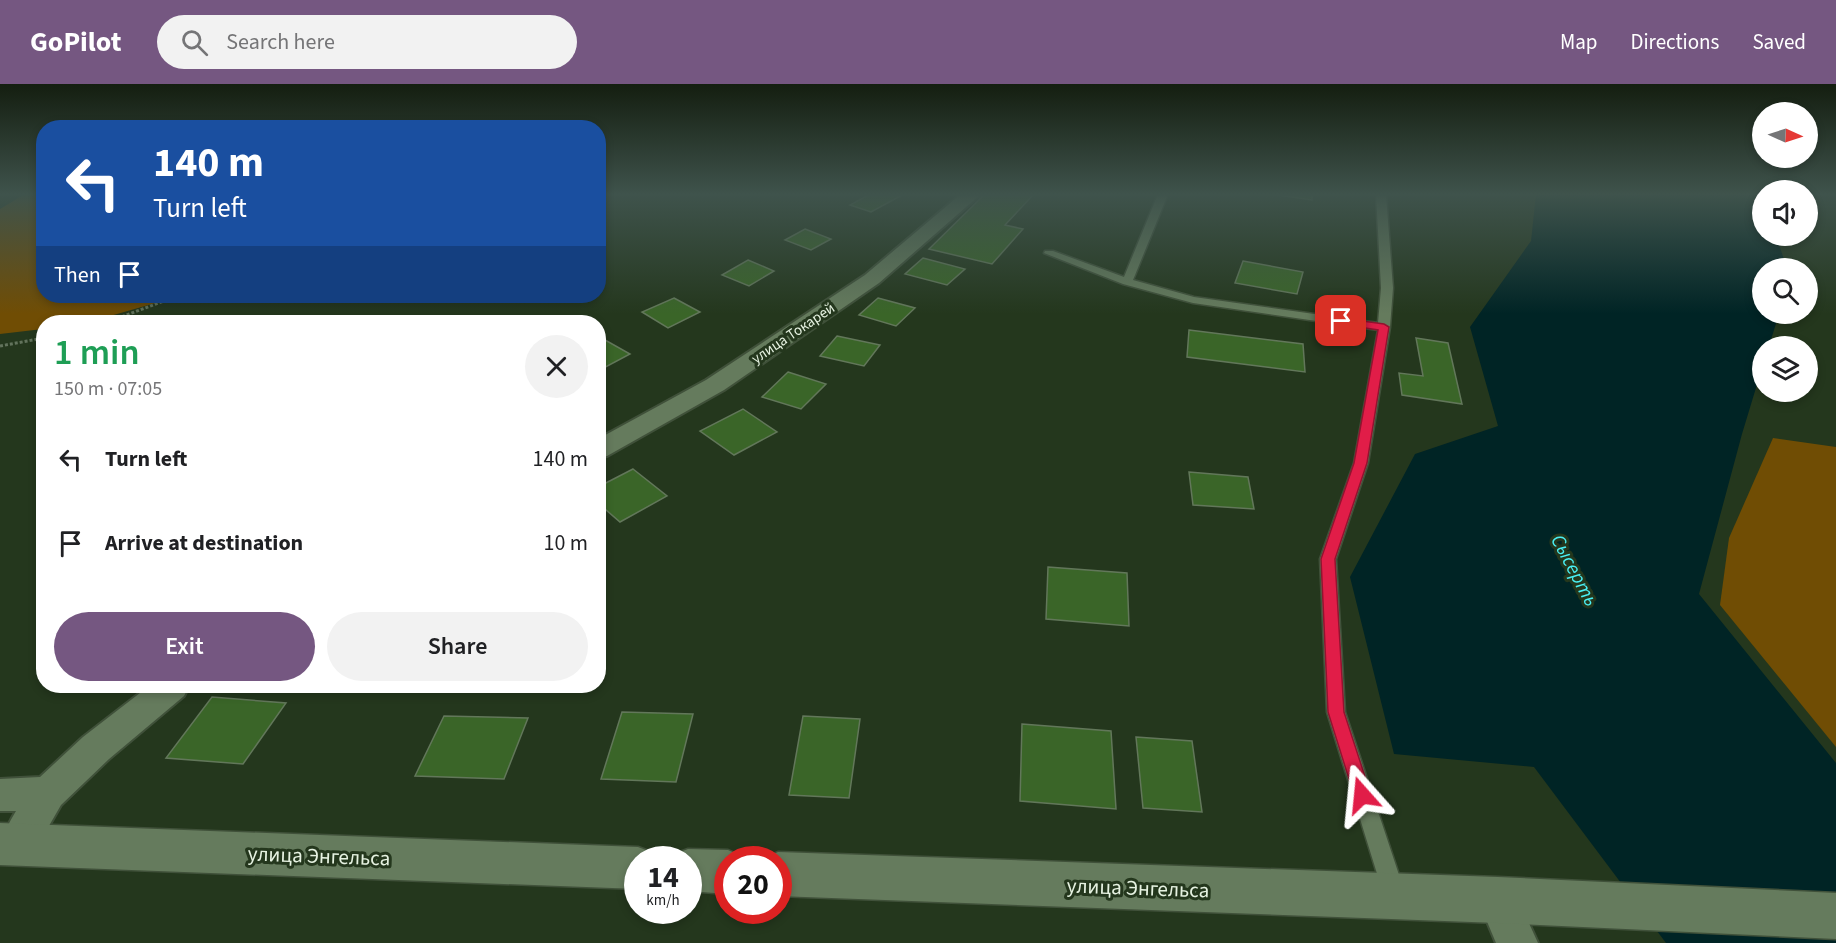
<!DOCTYPE html>
<html lang="en">
<head>
<meta charset="utf-8">
<style>
	:root { --surface:#fff; --page:#f2f2f2; --text:#202124; --muted:#757577; --accent:#755781 }
	body { margin:0; font-family:"Source Sans 3",sans-serif; background:var(--page); color:var(--text); height:100vh; display:flex; flex-direction:column; font-size:22px; white-space:nowrap }
	* { box-sizing:border-box; margin:0 }
	p { font-size:20px; color:var(--muted) }
	.icon { flex:none; width:33px; height:33px; fill:none; stroke:currentColor; stroke-width:2; stroke-linecap:round; stroke-linejoin:round }
	.map { position:relative; flex:1; overflow:hidden }
	.drawer { position:absolute; left:36px; top:231px; width:570px; height:378px; display:flex; flex-direction:column; background:var(--surface); border-radius:24px; box-shadow:0 3px 9px #0003 }
	.drawer>* { flex:none }
	.banner { position:absolute; left:36px; top:36px; width:570px; height:183px; border-radius:24px; box-shadow:0 3px 9px #0003; background:#1a4fa0; color:#fff; overflow:hidden }
	.needle { width:39px; rotate:93deg }
	.fabs { position:absolute; left:1752px; top:18px; display:grid; gap:12px }
	.fabs a { display:grid; place-items:center; width:66px; height:66px; border-radius:50%; background:var(--surface); box-shadow:0 3px 9px #0003; font-size:30px }
	.speed { position:absolute; left:624px; top:762px; display:flex; gap:12px; font-size:30px; font-weight:700; text-align:center }
	.speed>* { display:grid; place-content:center; width:78px; height:78px; border-radius:50%; background:var(--surface); box-shadow:0 3px 9px #0003; line-height:1 }
	.speed small { font-size:15px; font-weight:400 }
	.speed .limit { border:9px solid #d22; background:#fff; color:#111 }
	.pin { position:absolute; display:grid; place-items:center; width:51px; height:51px; color:#fff; margin:-26px; border-radius:12px; box-shadow:0 3px 9px #0006 }
	.me { position:absolute; width:66px; margin:-33px; rotate:342deg; stroke-linejoin:round; filter:drop-shadow(0 0 4px #0008) }
	.turn { display:flex; align-items:center; gap:21px; height:126px; padding:0 18px; font-size:27px }
	.turn .icon { width:78px; height:78px; stroke-width:2.5 }
	.turn b { display:block; font-size:42px; line-height:51px }
	.then { display:flex; align-items:center; height:57px; padding:0 18px; background:#0003; gap:12px; font-size:22px }
	.round { display:grid; place-items:center; flex:none; width:63px; height:63px; border-radius:32px; background:var(--page) }
	.headline { display:flex; align-items:center; justify-content:space-between; height:102px; padding:0 18px }
	h1 { font-size:36px; font-weight:600; line-height:45px; color:#1e9e55 }
	.cta { display:flex; gap:12px; margin-top:auto; padding:12px 18px }
	.cta a { flex:1; height:69px; border-radius:36px; background:var(--accent); color:#fff; font-size:24px; font-weight:600; line-height:69px; text-align:center }
	.cta a+a { background:var(--page); color:var(--text) }
	ul { padding:0; list-style:none }
	li { display:flex; align-items:center; gap:18px; height:84px; padding:0 18px }
	li div { flex:1 }
	li b { display:block; font-size:22px }
	li em { font-style:normal }
	header { display:flex; align-items:center; gap:36px; box-sizing:border-box; height:84px; padding:0 30px; background:var(--accent); color:#fff }
	header strong { font-size:28px }
	nav { display:flex; gap:33px; margin-inline-start:auto; font-size:21px }
	.search { width:420px; height:54px; background:var(--page); display:flex; align-items:center; gap:15px; box-sizing:border-box; padding:0 21px; border-radius:33px; color:var(--muted); font-size:22px }
	.map>svg:first-child { display:block }
	.green { fill:#704d04 }
	.water { fill:#002425 }
	.building { fill:#3a6528; stroke:#62775a; stroke-width:1.5 }
	.lines { fill:none; stroke-linecap:round; stroke-linejoin:round }
	.lane-casing { stroke:#40513a; stroke-width:3 }
	.street-casing { stroke:#40513a; stroke-width:4 }
	.secondary-casing { stroke:#40513a; stroke-width:3 }
	.path { stroke:#62735c; stroke-width:3; stroke-dasharray:3 2; stroke-linecap:butt }
	.lane { fill:#657b5d; fill-rule:evenodd }
	.street { fill:#657b5d; fill-rule:evenodd }
	.secondary { fill:#657b5d; fill-rule:evenodd }
	.route { fill:#e11d48; stroke:#92132f; stroke-width:1.5 }
	.labels { text-anchor:middle; stroke-width:6; stroke-linejoin:round; paint-order:stroke }
	.far-street-label { font-size:15px; fill:#e6f2e1; stroke:#24371d }
	.water-label { font-size:20px; font-style:italic; fill:#49eff3; stroke:#24371d }
	.near-street-label { font-size:21px; fill:#e6f2e1; stroke:#24371d }
</style>
</head>
<body>
<header>
<strong>GoPilot</strong>
<div class="search"><svg class="icon" aria-label="search" viewBox="0 0 24 24"><circle cx="10" cy="10" r="6"/><path d="M15 15l6 6"/></svg>Search here</div>
<nav><a>Map</a><a>Directions</a><a>Saved</a></nav>
</header>
<div class="map">
<svg width="1836" height="859" viewBox="0 0 1836 859">
	<rect width="100%" height="100%" fill="#24371d"/>
	<!-- green -->
	<g class="green">
		<path d="M 25,110 L 43,110 L 44,212 L 180,212 L 89,238 L 44,238 L 43,245 L 0,250 L 0,125 Z"/>
		<path d="M 1773,354 L 1836,363 L 1836,663 L 1720,521 L 1729,454 Z"/>
	</g>
	<!-- water -->
	<path class="water" d="M 1536,110 L 1762,110 L 1762,152 L 1776,152 L 1787,184 L 1762,184 L 1762,230 L 1779,230 L 1769,262 L 1762,262 L 1762,284 L 1742,350 L 1699,510 L 1836,679 L 1836,859 L 1666,859 L 1534,683 L 1394,670 L 1350,493 L 1415,370 L 1498,342 L 1470,243 L 1531,157 Z"/>
	<!-- building -->
	<g class="building">
		<path d="M 870,110 L 904,110 L 871,128 L 850,121 Z"/>
		<path d="M 985,110 L 1034,110 L 1005,141 L 1023,145 L 992,180 L 929,165 Z"/>
		<path d="M 1270,110 L 1312,110 L 1312,116 Z"/>
		<path d="M 805,145 L 831,155 L 811,166 L 785,156 Z"/>
		<path d="M 923,174 L 965,185 L 947,201 L 905,190 Z"/>
		<path d="M 748,176 L 774,187 L 749,202 L 722,191 Z"/>
		<path d="M 1243,177 L 1303,188 L 1297,210 L 1235,199 Z"/>
		<path d="M 674,214 L 700,228 L 668,244 L 642,228 Z"/>
		<path d="M 878,214 L 915,224 L 896,242 L 859,231 Z"/>
		<path d="M 1189,246 L 1303,260 L 1305,288 L 1187,273 Z"/>
		<path d="M 837,252 L 880,261 L 864,282 L 820,272 Z"/>
		<path d="M 1416,254 L 1448,259 L 1462,320 L 1402,311 L 1399,289 L 1423,292 Z"/>
		<path d="M 605,256 L 630,270 L 598,287 L 598,259 Z"/>
		<path d="M 788,288 L 826,300 L 801,325 L 762,313 Z"/>
		<path d="M 743,325 L 777,348 L 734,371 L 700,347 Z"/>
		<path d="M 633,385 L 667,412 L 620,438 L 598,419 L 598,403 Z"/>
		<path d="M 1189,388 L 1248,393 L 1254,425 L 1193,421 Z"/>
		<path d="M 1048,483 L 1127,489 L 1129,542 L 1046,535 Z"/>
		<path d="M 212,613 L 286,619 L 243,680 L 166,674 Z"/>
		<path d="M 622,628 L 693,630 L 676,698 L 601,695 Z"/>
		<path d="M 444,632 L 528,634 L 504,695 L 415,692 Z"/>
		<path d="M 803,632 L 860,635 L 849,714 L 789,711 Z"/>
		<path d="M 1022,640 L 1111,647 L 1116,725 L 1020,717 Z"/>
		<path d="M 1136,653 L 1192,657 L 1202,728 L 1143,724 Z"/>
	</g>
	<g class="lines">
		<!-- lane casing -->
		<g class="lane-casing">
			<path id="lane" d="M 1158,110 L 1168,110 L 1133,196 L 1194,213 L 1378,239 L 1381,204 L 1376,110 L 1386,110 L 1393,204 L 1390,243 L 1368,379 L 1336,475 L 1345,628 L 1405,809 L 1402,816 L 1394,819 L 1386,816 L 1383,809 L 1327,628 L 1320,475 L 1354,379 L 1378,246 L 1193,219 L 1123,200 L 1044,169 L 1045,167 L 1053,167 L 1124,193 Z"/>
		</g>
		<!-- street casing -->
		<g class="street-casing">
			<g id="street">
				<path d="M 961,110 L 981,110 L 879,199 L 724,306 L 607,372 L 598,374 L 598,355 L 706,296 L 865,191 Z"/>
				<path d="M 149,602 L 189,602 L 184,612 L 109,675 L 61,721 L 31,773 L 17,778 L 3,773 C 0,755 7,742 16,727 L 0,727 L 0,695 L 40,693 L 83,653 Z"/>
				<path d="M 1498,797 L 1512,802 L 1538,859 L 1496,859 L 1478,816 L 1484,802 Z"/>
			</g>
		</g>
		<!-- secondary casing -->
		<g class="secondary-casing">
			<g id="secondary">
				<path d="M 0,739 L 638,763 L 654,769 L 657,776 L 638,776 L 638,805 L 0,781 Z"/>
				<path d="M 688,765 L 728,766 L 744,773 L 746,776 L 728,776 L 728,810 L 688,807 L 688,776 L 670,776 L 672,771 Z"/>
				<path d="M 778,768 L 1498,793 L 1836,809 L 1836,855 L 1498,839 L 778,812 L 778,776 L 761,776 Z"/>
			</g>
		</g>
		<!-- path -->
		<g class="path">
			<path d="M 108,238 L 177,212"/>
			<path d="M 0,262 L 44,254"/>
		</g>
		<!-- lane -->
		<use href="#lane" class="lane"/>
		<!-- street -->
		<use href="#street" class="street"/>
		<!-- secondary -->
		<use href="#secondary" class="secondary"/>
	</g>
	<!-- sky -->
	<linearGradient id="sky" x2="0" y2="1"><stop stop-color="#141e10"/><stop offset="0.48" stop-color="#3f534c"/><stop offset="1" stop-color="#3f534c" stop-opacity="0"/></linearGradient>
	<rect width="1836" height="230" fill="url(#sky)"/>
	<!-- route -->
	<path class="route" d="M 1341,234 L 1384,240 L 1389,243 L 1367,379 L 1335,475 L 1344,628 L 1371,711 L 1369,716 L 1362,719 L 1356,716 L 1354,711 L 1328,628 L 1321,475 L 1354,379 L 1378,246 L 1338,240 L 1338,235 Z"/>
	<g class="labels">
		<!-- far-street labels -->
		<g class="far-street-label">
			<text transform="translate(793 249) rotate(-34)" y="5">улица Токарей</text>
		</g>
		<!-- water labels -->
		<g class="water-label">
			<text transform="translate(1575 486) rotate(62)" y="7">Сысерть</text>
		</g>
		<!-- near-street labels -->
		<g class="near-street-label">
			<text transform="translate(319 772) rotate(2)" y="7">улица Энгельса</text>
			<text transform="translate(1138 804) rotate(2)" y="7">улица Энгельса</text>
		</g>
	</g>
</svg>
<div class="fabs">
<a><svg class="needle" viewBox="-14 -14 28 28"><path d="M0-13l5 13h-10z" fill="#e53935"/><path d="M0 13l5-13h-10z" fill="#757577"/></svg></a>
<a><svg class="icon" aria-label="sound" viewBox="0 0 24 24"><path d="M4 9h4l5-4v14l-5-4H4zM17 9q2 3 0 6"/></svg></a>
<a><svg class="icon" aria-label="search" viewBox="0 0 24 24"><circle cx="10" cy="10" r="6"/><path d="M15 15l6 6"/></svg></a>
<a><svg class="icon" aria-label="layers" viewBox="0 0 24 24"><path d="M12 4l9 5-9 5-9-5zM3 14l9 5 9-5"/></svg></a>
</div>
<div class="speed"><div>14<small>km/h</small></div><div class="limit">20</div></div>
<div class="pin" style="left:1341px;top:237px;background:#d93025"><svg class="icon" aria-label="arrive" viewBox="0 0 24 24"><path d="M6 21V4h12l-3 4 3 4H6"/></svg></div>
<svg class="me" style="left:1362px;top:711px" viewBox="-20 -20 40 40"><path d="M0-17L14 15 0 8-14 15z" fill="#e11d48" stroke="#fff" stroke-width="4"/></svg>
<div class="banner">
<div class="turn"><svg class="icon" aria-label="left" viewBox="0 0 24 24"><path d="M17 20v-9H6M10 6l-5 5 5 5"/></svg><div><b>140 m</b>Turn left</div></div>
<div class="then">Then<svg class="icon" aria-label="arrive" viewBox="0 0 24 24"><path d="M6 21V4h12l-3 4 3 4H6"/></svg></div>
</div>
<section class="drawer">
<div class="headline"><div><h1>1 min</h1><p>150 m · 07:05</p></div><a class="round"><svg class="icon" aria-label="close" viewBox="0 0 24 24"><path d="M6 6l12 12M18 6L6 18"/></svg></a></div>
<ul>
<li><svg class="icon" aria-label="left" viewBox="0 0 24 24"><path d="M17 20v-9H6M10 6l-5 5 5 5"/></svg><div><b>Turn left</b></div><em>140 m</em></li>
<li><svg class="icon" aria-label="arrive" viewBox="0 0 24 24"><path d="M6 21V4h12l-3 4 3 4H6"/></svg><div><b>Arrive at destination</b></div><em>10 m</em></li>
</ul>
<div class="cta"><a>Exit</a><a>Share</a></div>
</section>
</div>
</body>
</html>
